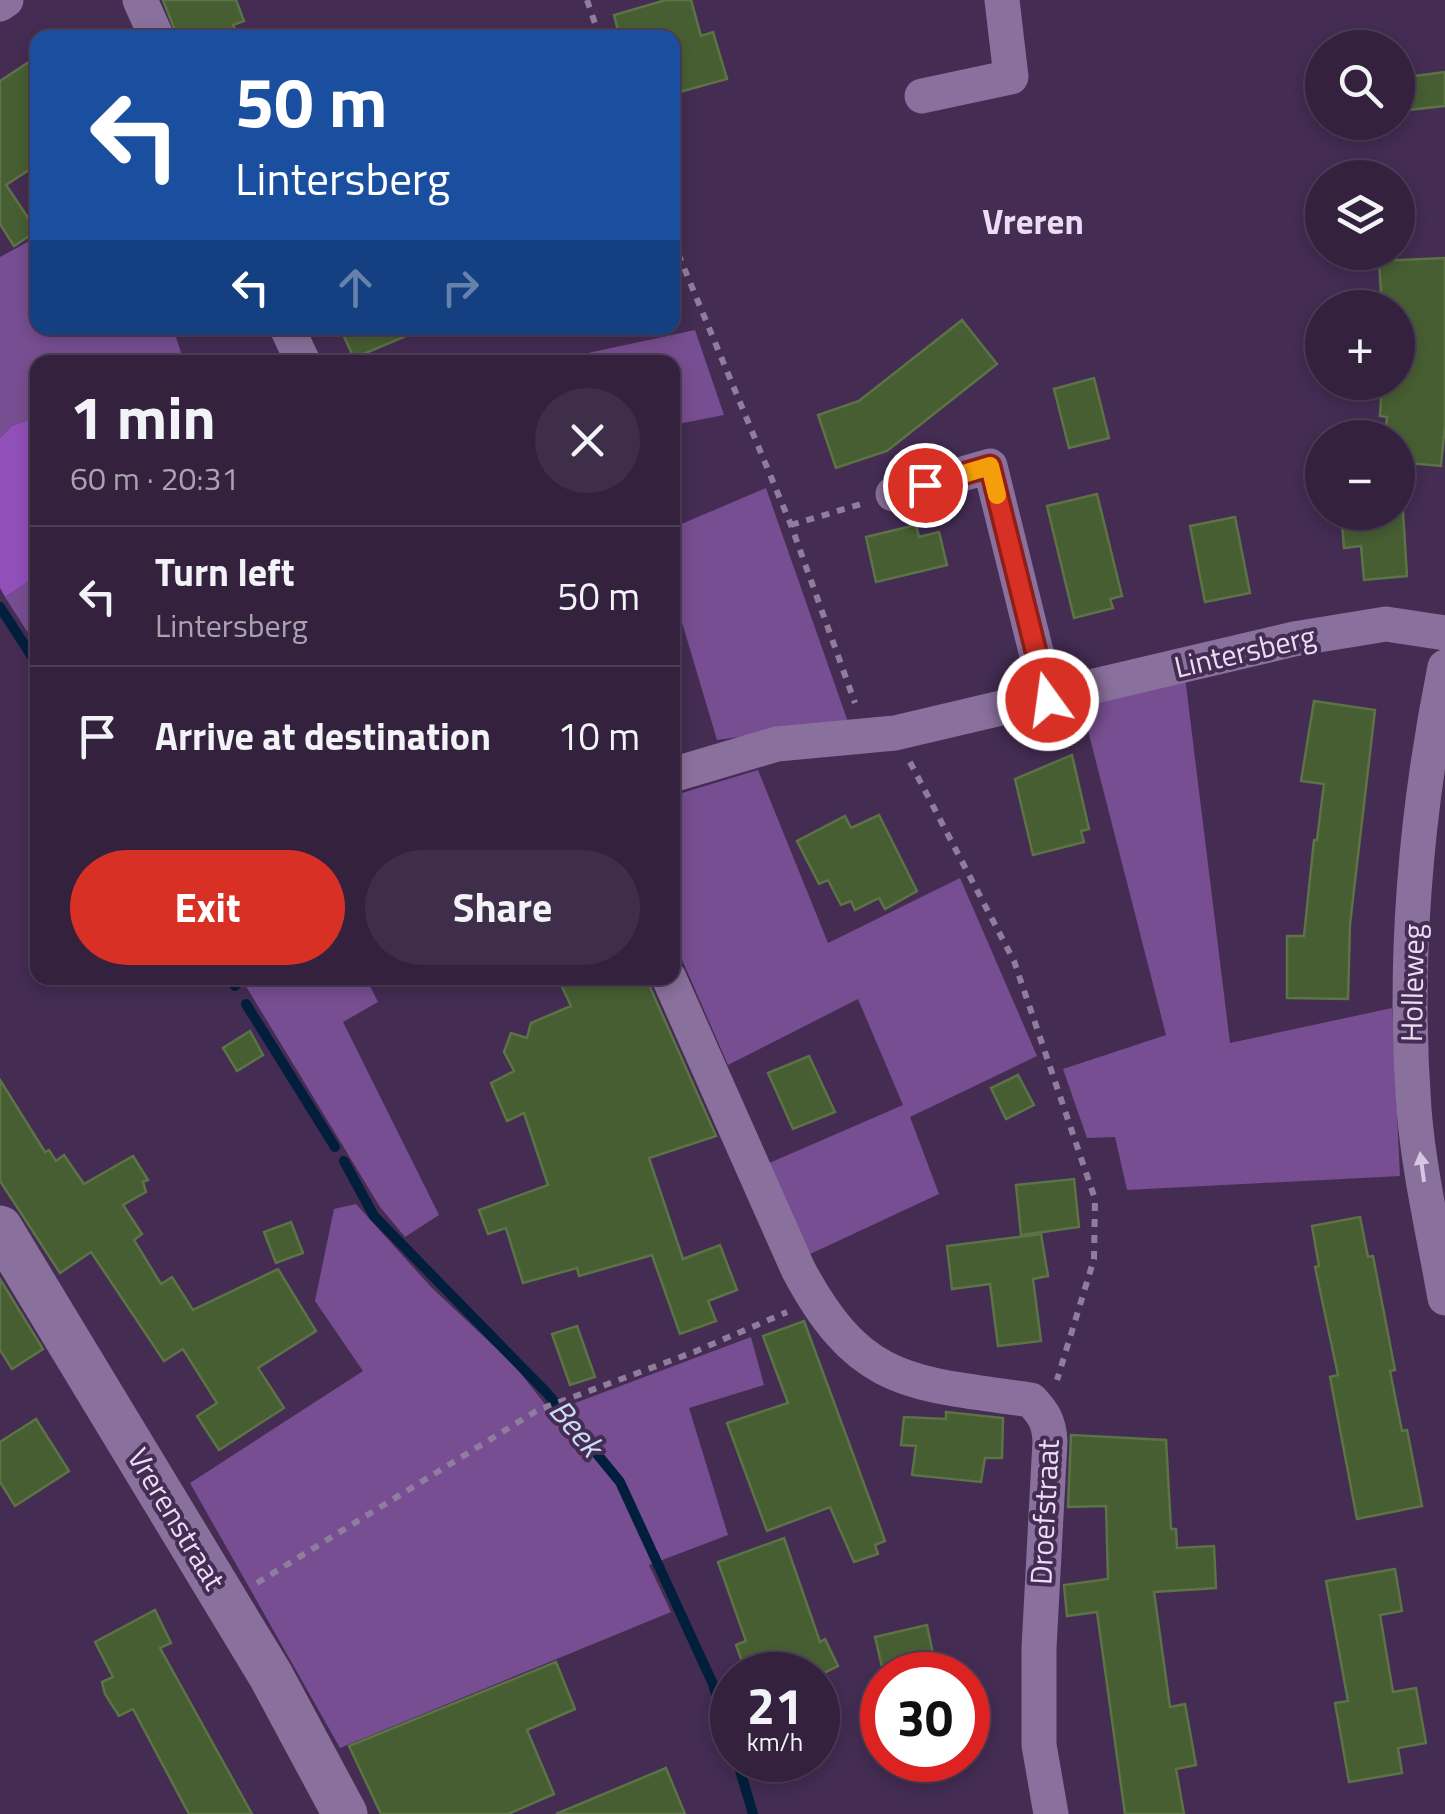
<!DOCTYPE html>
<html lang="en">
<head>
<meta charset="utf-8">
<style>
	:root { --surface:#33213e; --page:#3e2e49; --text:#f1f3f6; --muted:#a9a3b0; --line:#4e3e58; --accent:#d93025 }
	body { margin:0; font-family:"Titillium Web",sans-serif; background:var(--page); color:var(--text); height:100vh; display:flex; flex-direction:column; font-size:38px; white-space:nowrap }
	* { box-sizing:border-box; margin:0 }
	p { font-size:32px; color:var(--muted) }
	.icon { flex:none; width:55px; height:55px; fill:none; stroke:currentColor; stroke-width:2; stroke-linecap:round; stroke-linejoin:round }
	.map { position:relative; flex:1; overflow:hidden }
	.panel { position:absolute; left:30px; top:355px; width:650px; height:630px; display:flex; flex-direction:column; background:var(--surface); border-radius:20px; box-shadow:0 5px 15px #0003,0 0 0 2px var(--line) }
	.panel>* { flex:none }
	.banner { position:absolute; left:30px; top:30px; width:650px; height:305px; border-radius:20px; box-shadow:0 5px 15px #0003,0 0 0 2px var(--line); background:#1a4fa0; color:#fff; overflow:hidden }
	.tools { position:absolute; left:1305px; top:30px; display:grid; gap:20px }
	.tools a { display:grid; place-items:center; width:110px; height:110px; border-radius:50%; background:var(--surface); box-shadow:0 5px 15px #0003,0 0 0 2px var(--line); font-size:50px }
	.speed { position:absolute; left:710px; top:1652px; display:flex; gap:20px; font-size:50px; font-weight:700; text-align:center }
	.speed>* { display:grid; place-content:center; width:130px; height:130px; border-radius:50%; background:var(--surface); box-shadow:0 5px 15px #0003,0 0 0 2px var(--line); line-height:1 }
	.speed small { font-size:25px; font-weight:400 }
	.speed .limit { border:15px solid #d22; background:#fff; color:#111 }
	.pin { position:absolute; display:grid; place-items:center; width:85px; height:85px; color:#fff; margin:-42px; border:5px solid #fff; border-radius:50%; box-shadow:0 2px 10px #0007 }
	.me { position:absolute; width:110px; margin:-55px; rotate:346deg; stroke-linejoin:round; filter:drop-shadow(0 0 8px #0008) }
	.turn { display:flex; align-items:center; gap:35px; height:210px; padding:0 40px; font-size:45px }
	.turn .icon { width:130px; height:130px; stroke-width:2.5 }
	.turn b { display:block; font-size:70px; line-height:85px }
	.lanes { display:flex; align-items:center; height:95px; padding:0 40px; background:#0003; justify-content:center; gap:50px; direction:ltr }
	.lanes .off { opacity:.35 }
	.round { display:grid; place-items:center; flex:none; width:105px; height:105px; border-radius:52px; background:var(--page) }
	.headline { display:flex; align-items:center; justify-content:space-between; height:170px; padding:0 40px }
	h1 { font-size:60px; font-weight:700; line-height:75px }
	.cta { display:flex; gap:20px; margin-top:auto; padding:20px 40px }
	.cta a { flex:1; height:115px; border-radius:60px; background:var(--accent); color:#fff; font-size:40px; font-weight:700; line-height:115px; text-align:center }
	.cta a+a { background:var(--page); color:var(--text) }
	ul { padding:0; list-style:none }
	li { display:flex; align-items:center; gap:30px; height:140px; padding:0 40px; border-top:2px solid var(--line) }
	li div { flex:1 }
	li b { display:block; font-size:38px }
	li em { font-style:normal }
	.map>svg:first-child { display:block }
	.green { fill:#774e91 }
	.forest { fill:#914fb9 }
	.lines { fill:none; stroke-linecap:round; stroke-linejoin:round }
	.stream { stroke:#011f3c; stroke-width:10 }
	.building { fill:#475e32; stroke:#5c7346; stroke-width:2.5 }
	.path { stroke:#907d9d; stroke-width:6; stroke-dasharray:8 8; stroke-linecap:butt }
	.minor { stroke:#8a709c; stroke-width:35 }
	.tertiary { stroke:#8a709c; stroke-width:45 }
	.oneway { fill:#d8c7e3 }
	.route-casing { stroke:#8d1f18; stroke-width:25 }
	.route { stroke:#d93025; stroke-width:18 }
	.slow { stroke:#f59e0b; stroke-width:18 }
	.labels { text-anchor:middle; stroke-width:8; stroke-linejoin:round; paint-order:stroke }
	.street-label { font-size:30px; fill:#ebddf5; stroke:#442c53 }
	.water-label { font-size:32px; font-style:italic; fill:#c9def5; stroke:#442c53 }
	.quarter-label { font-size:35px; font-weight:bold; fill:#ebddf5; stroke:#442c53 }
</style>
</head>
<body>
<div class="map">
<svg width="1445" height="1814" viewBox="0 0 1445 1814">
	<rect width="100%" height="100%" fill="#442c53"/>
	<!-- green -->
	<g class="green">
		<path d="M 37,237 L 38,328 L 173,328 L 184,362 L 38,362 L 37,418 L 13,425 L 0,438 L 0,257 Z"/>
		<path d="M 695,330 L 724,415 L 673,425 L 672,362 L 546,362 Z"/>
		<path d="M 766,488 L 848,722 L 717,740 L 673,592 L 672,528 Z"/>
		<path d="M 37,576 L 37,647 L 5,597 Z"/>
		<path d="M 1185,677 L 1230,1043 L 1392,1008 L 1400,1176 L 1127,1190 L 1115,1137 L 1087,1138 L 1063,1069 L 1166,1035 L 1082,707 Z"/>
		<path d="M 758,770 L 828,943 L 960,878 L 1037,1056 L 910,1117 L 939,1194 L 808,1255 L 767,1164 L 903,1105 L 858,999 L 728,1065 L 673,939 L 672,796 Z"/>
		<path d="M 241,978 L 366,978 L 378,1002 L 343,1022 L 439,1215 L 405,1237 L 380,1207 Z"/>
		<path d="M 356,1204 L 432,1288 L 515,1366 L 551,1412 L 751,1337 L 764,1385 L 689,1408 L 728,1535 L 649,1565 L 671,1612 L 340,1748 L 190,1483 L 363,1371 L 315,1301 L 334,1209 Z"/>
	</g>
	<!-- forest -->
	<path class="forest" d="M 37,418 L 37,576 L 5,597 L 0,588 L 0,438 L 13,425 Z"/>
	<g class="lines">
		<!-- stream -->
		<g class="stream">
			<path d="M 0,607 L 38,666"/>
			<path d="M 229,978 L 235,986"/>
			<path d="M 246,1004 L 335,1147"/>
			<path d="M 344,1161 L 374,1216 L 547,1393 L 620,1482 L 713,1684 L 732,1745"/>
			<path d="M 737,1760 L 753,1814"/>
		</g>
	</g>
	<!-- building -->
	<g class="building">
		<path d="M 163,0 L 236,0 L 244,21 L 233,25 L 239,38 L 178,38 Z"/>
		<path d="M 666,0 L 691,0 L 701,36 L 713,32 L 727,79 L 672,94 L 672,38 L 620,38 L 614,15 Z"/>
		<path d="M 38,56 L 38,164 L 6,185 L 37,231 L 14,246 L 0,224 L 0,81 Z"/>
		<path d="M 1445,72 L 1445,106 L 1398,111 L 1398,78 Z"/>
		<path d="M 1445,258 L 1445,424 L 1441,466 L 1398,462 L 1398,438 L 1385,438 L 1387,417 L 1380,416 L 1382,382 L 1398,382 L 1398,308 L 1382,308 L 1379,261 Z"/>
		<path d="M 962,320 L 997,364 L 887,451 L 836,468 L 818,415 L 859,401 Z"/>
		<path d="M 340,328 L 425,328 L 354,358 Z"/>
		<path d="M 1094,378 L 1109,438 L 1069,448 L 1054,389 Z"/>
		<path d="M 1097,494 L 1122,596 L 1110,599 L 1113,608 L 1074,618 L 1047,506 Z"/>
		<path d="M 1341,512 L 1403,512 L 1407,576 L 1364,580 L 1361,546 L 1344,548 Z"/>
		<path d="M 1235,517 L 1250,593 L 1205,602 L 1190,526 Z"/>
		<path d="M 916,525 L 919,537 L 939,532 L 947,565 L 876,582 L 866,537 Z"/>
		<path d="M 1314,701 L 1375,710 L 1350,924 L 1348,999 L 1287,998 L 1287,936 L 1304,936 L 1314,840 L 1317,840 L 1324,784 L 1301,781 Z"/>
		<path d="M 1072,755 L 1089,829 L 1081,831 L 1084,842 L 1033,855 L 1015,779 Z"/>
		<path d="M 879,815 L 917,891 L 885,909 L 879,898 L 855,910 L 851,901 L 841,905 L 828,880 L 819,884 L 797,841 L 845,816 L 851,828 Z"/>
		<path d="M 558,978 L 646,978 L 716,1136 L 649,1158 L 683,1259 L 720,1245 L 737,1290 L 708,1301 L 716,1321 L 680,1334 L 652,1255 L 579,1276 L 577,1268 L 523,1283 L 506,1228 L 488,1234 L 479,1210 L 548,1185 L 524,1113 L 507,1121 L 491,1083 L 514,1071 L 504,1052 L 511,1033 L 527,1038 L 531,1023 L 571,1006 Z"/>
		<path d="M 250,1031 L 263,1055 L 237,1071 L 223,1048 Z"/>
		<path d="M 809,1056 L 835,1112 L 793,1129 L 768,1073 Z"/>
		<path d="M 1018,1075 L 1034,1105 L 1006,1119 L 991,1088 Z"/>
		<path d="M 0,1080 L 45,1152 L 49,1150 L 56,1161 L 64,1155 L 84,1184 L 133,1156 L 148,1180 L 143,1182 L 146,1192 L 123,1205 L 142,1234 L 134,1240 L 161,1284 L 172,1277 L 193,1310 L 278,1269 L 316,1331 L 258,1368 L 284,1408 L 219,1450 L 197,1416 L 217,1403 L 183,1349 L 164,1361 L 91,1252 L 60,1273 L 0,1181 Z"/>
		<path d="M 1074,1179 L 1079,1227 L 1021,1235 L 1016,1185 Z"/>
		<path d="M 1360,1217 L 1368,1257 L 1373,1256 L 1395,1370 L 1390,1371 L 1402,1431 L 1407,1430 L 1422,1506 L 1357,1519 L 1330,1377 L 1338,1375 L 1315,1267 L 1319,1266 L 1312,1226 Z"/>
		<path d="M 291,1222 L 303,1253 L 276,1263 L 264,1232 Z"/>
		<path d="M 1041,1234 L 1048,1276 L 1033,1279 L 1041,1341 L 998,1346 L 990,1284 L 952,1289 L 947,1246 Z"/>
		<path d="M 0,1279 L 43,1349 L 12,1369 L 0,1350 Z"/>
		<path d="M 804,1321 L 885,1541 L 875,1545 L 878,1554 L 854,1562 L 830,1507 L 767,1531 L 727,1423 L 788,1403 L 763,1336 Z"/>
		<path d="M 577,1326 L 595,1377 L 570,1385 L 552,1334 Z"/>
		<path d="M 946,1412 L 1003,1418 L 1002,1458 L 985,1458 L 981,1482 L 912,1475 L 916,1446 L 901,1445 L 904,1417 L 946,1419 Z"/>
		<path d="M 36,1419 L 69,1471 L 15,1506 L 0,1482 L 0,1442 Z"/>
		<path d="M 1071,1435 L 1166,1440 L 1171,1529 L 1176,1529 L 1177,1548 L 1214,1546 L 1216,1588 L 1154,1592 L 1170,1707 L 1185,1704 L 1196,1765 L 1176,1769 L 1184,1814 L 1125,1814 L 1097,1612 L 1067,1616 L 1064,1585 L 1108,1579 L 1106,1506 L 1068,1507 Z"/>
		<path d="M 784,1538 L 820,1642 L 825,1639 L 838,1666 L 820,1675 L 747,1675 L 736,1645 L 746,1641 L 718,1562 Z"/>
		<path d="M 1395,1569 L 1402,1611 L 1380,1615 L 1393,1692 L 1416,1688 L 1426,1743 L 1398,1748 L 1402,1773 L 1349,1782 L 1335,1703 L 1348,1701 L 1326,1581 Z"/>
		<path d="M 155,1610 L 171,1643 L 160,1648 L 252,1814 L 189,1814 L 133,1709 L 119,1716 L 105,1694 L 102,1682 L 113,1677 L 95,1642 Z"/>
		<path d="M 927,1625 L 936,1669 L 914,1675 L 884,1675 L 875,1637 Z"/>
		<path d="M 556,1662 L 575,1709 L 527,1730 L 554,1794 L 508,1814 L 381,1814 L 349,1746 Z"/>
		<path d="M 666,1768 L 685,1814 L 556,1814 Z"/>
	</g>
	<g class="lines">
		<!-- path -->
		<g class="path">
			<path d="M 587,0 L 600,38"/>
			<path d="M 672,239 L 791,525 L 855,703"/>
			<path d="M 791,525 L 861,504"/>
			<path d="M 910,762 L 1014,961 L 1095,1199 L 1094,1259 L 1057,1380"/>
			<path d="M 257,1583 L 538,1410 L 694,1352 L 787,1312"/>
		</g>
		<!-- minor -->
		<g class="minor">
			<path d="M 140,0 L 157,38"/>
			<path d="M 0,4 L 6,0"/>
			<path d="M 922,96 L 1011,77 L 1002,0"/>
			<path d="M 287,328 L 303,362"/>
			<path d="M 893,494 L 990,466 L 1048,700"/>
			<path d="M 1445,667 C 1416,811 1403,962 1414,1109 C 1419,1172 1434,1235 1445,1298"/>
			<path d="M 672,775 L 777,744 L 895,733 L 1294,639 L 1386,624 L 1445,633"/>
			<path d="M 669,978 L 798,1269 C 860,1386 910,1383 1031,1400 C 1044,1414 1049,1422 1050,1441 L 1039,1648 L 1039,1745 L 1051,1814"/>
		</g>
		<!-- tertiary -->
		<path class="tertiary" d="M 0,1228 L 271,1676 L 345,1814"/>
	</g>
	<!-- one-way arrows -->
	<defs><path id="oneway-solid" d="M-6-.8H1V-3.2L6.5 0L1 3.2V.8H-6Z" transform="scale(2.5)"/></defs>
	<use class="oneway" href="#oneway-solid" transform="translate(1422 1167) rotate(-98)"/>
	<g class="lines">
		<!-- route casing -->
		<g class="route-casing">
			<path id="route" d="M 925,485 L 990,466 L 1048,700"/>
		</g>
		<!-- route -->
		<use href="#route" class="route"/>
		<!-- slow -->
		<path class="slow" d="M 960,475 L 990,466 L 997,495"/>
	</g>
	<g class="labels">
		<!-- street labels -->
		<g class="street-label">
			<text transform="translate(1245 652) rotate(-13)" y="10">Lintersberg</text>
			<text transform="translate(1413 983) rotate(-89)" y="10">Holleweg</text>
			<text transform="translate(1045 1512) rotate(-87)" y="10">Droefstraat</text>
			<text transform="translate(176 1519) rotate(59)" y="10">Vrerenstraat</text>
		</g>
		<!-- water labels -->
		<g class="water-label">
			<text transform="translate(576 1428) rotate(50)" y="11">Beek</text>
		</g>
		<!-- quarter labels -->
		<g class="quarter-label">
			<text x="1033" y="234">Vreren</text>
		</g>
	</g>
</svg>
<div class="tools">
<a><svg class="icon" aria-label="search" viewBox="0 0 24 24"><circle cx="10" cy="10" r="6"/><path d="M15 15l6 6"/></svg></a>
<a><svg class="icon" aria-label="layers" viewBox="0 0 24 24"><path d="M12 4l9 5-9 5-9-5zM3 14l9 5 9-5"/></svg></a>
<a>+</a>
<a>−</a>
</div>
<div class="speed"><div>21<small>km/h</small></div><div class="limit">30</div></div>
<div class="pin" style="left:925px;top:485px;background:#d93025"><svg class="icon" aria-label="arrive" viewBox="0 0 24 24"><path d="M6 21V4h12l-3 4 3 4H6"/></svg></div>
<svg class="me" style="left:1048px;top:700px" viewBox="-20 -20 40 40"><circle r="17" fill="#d93025" stroke="#fff" stroke-width="3"/><path d="M0-11L8 9 0 5-8 9z" fill="#fff"/></svg>
<div class="banner">
<div class="turn"><svg class="icon" aria-label="left" viewBox="0 0 24 24"><path d="M17 20v-9H6M10 6l-5 5 5 5"/></svg><div><b>50 m</b>Lintersberg</div></div>
<div class="lanes"><svg class="icon" aria-label="left" viewBox="0 0 24 24"><path d="M17 20v-9H6M10 6l-5 5 5 5"/></svg><svg class="icon off" aria-label="ahead" viewBox="0 0 24 24"><path d="M12 20V5M6 11l6-6 6 6"/></svg><svg class="icon off" aria-label="right" viewBox="0 0 24 24"><path d="M7 20v-9h11M14 6l5 5-5 5"/></svg></div>
</div>
<section class="panel">
<div class="headline"><div><h1>1 min</h1><p>60 m · 20:31</p></div><a class="round"><svg class="icon" aria-label="close" viewBox="0 0 24 24"><path d="M6 6l12 12M18 6L6 18"/></svg></a></div>
<ul>
<li><svg class="icon" aria-label="left" viewBox="0 0 24 24"><path d="M17 20v-9H6M10 6l-5 5 5 5"/></svg><div><b>Turn left</b><p>Lintersberg</p></div><em>50 m</em></li>
<li><svg class="icon" aria-label="arrive" viewBox="0 0 24 24"><path d="M6 21V4h12l-3 4 3 4H6"/></svg><div><b>Arrive at destination</b></div><em>10 m</em></li>
</ul>
<div class="cta"><a>Exit</a><a>Share</a></div>
</section>
</div>
</body>
</html>
